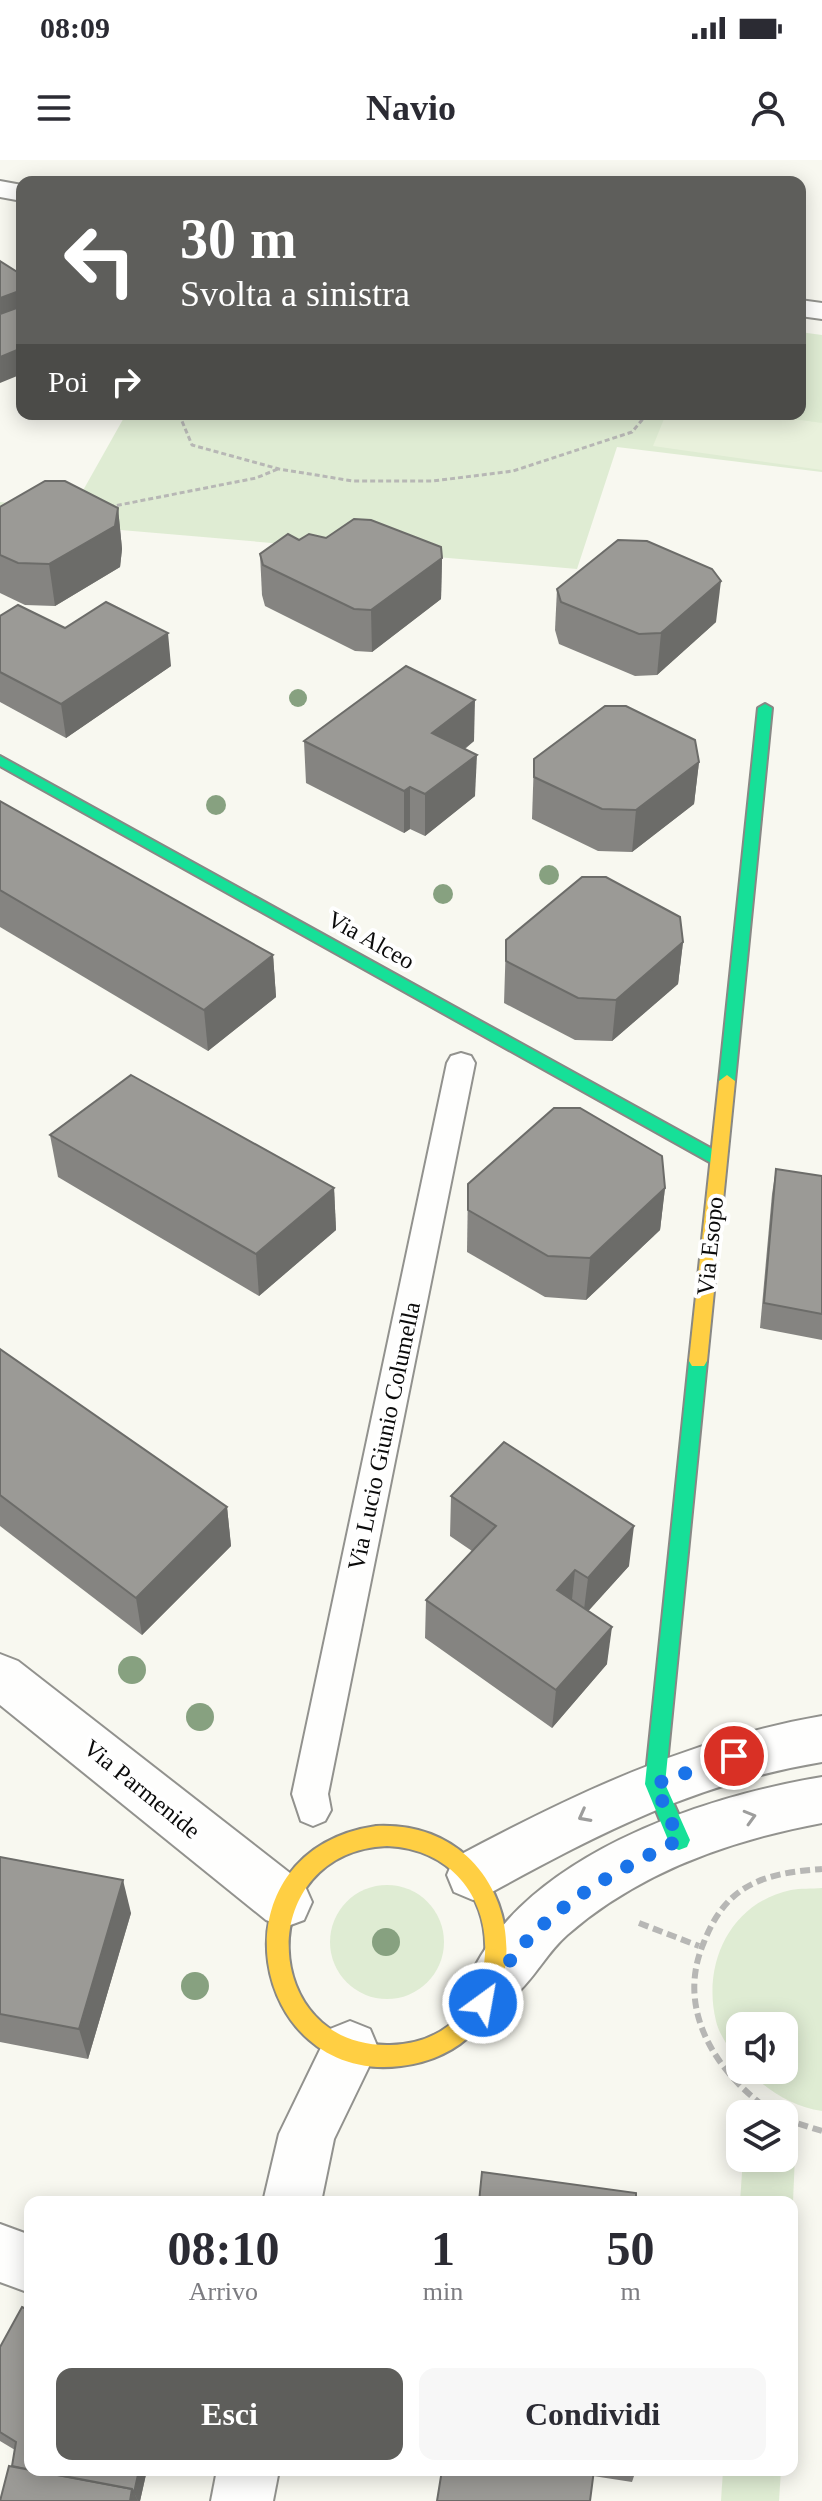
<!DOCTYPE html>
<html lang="it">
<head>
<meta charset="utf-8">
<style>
	:root { --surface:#fff; --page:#f7f7f7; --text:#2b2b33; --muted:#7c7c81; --accent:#5e5e5b }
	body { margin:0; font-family:"Times New Roman",serif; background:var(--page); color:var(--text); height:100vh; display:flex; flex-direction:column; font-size:30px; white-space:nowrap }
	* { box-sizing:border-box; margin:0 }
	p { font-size:26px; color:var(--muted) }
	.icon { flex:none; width:44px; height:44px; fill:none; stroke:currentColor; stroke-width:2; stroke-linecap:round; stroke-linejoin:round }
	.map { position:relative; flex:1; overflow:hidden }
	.drawer { position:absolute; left:24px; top:2036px; width:774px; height:280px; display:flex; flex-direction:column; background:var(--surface); border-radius:16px; box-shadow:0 4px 20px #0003 }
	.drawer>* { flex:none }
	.hud { position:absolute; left:16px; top:16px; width:790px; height:244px; border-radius:16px; box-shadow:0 4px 20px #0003; background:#5e5e5b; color:#fff; overflow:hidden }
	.controls { position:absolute; left:726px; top:1852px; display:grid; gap:16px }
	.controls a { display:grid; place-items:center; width:72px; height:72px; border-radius:16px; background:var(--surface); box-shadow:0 4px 20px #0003; font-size:40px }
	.pin { position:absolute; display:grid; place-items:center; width:68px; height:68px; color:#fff; margin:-34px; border:4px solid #fff; border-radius:50%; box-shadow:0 2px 8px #0007 }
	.me { position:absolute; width:88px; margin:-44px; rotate:32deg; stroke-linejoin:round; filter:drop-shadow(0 0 6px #0008) }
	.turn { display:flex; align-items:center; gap:28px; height:168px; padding:0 32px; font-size:36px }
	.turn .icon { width:104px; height:104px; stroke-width:2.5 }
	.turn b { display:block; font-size:56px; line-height:68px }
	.then { display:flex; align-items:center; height:76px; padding:0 32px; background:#0003; gap:16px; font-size:30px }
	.eta { display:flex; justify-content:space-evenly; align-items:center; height:136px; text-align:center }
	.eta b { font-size:48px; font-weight:700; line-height:56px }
	.action { display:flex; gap:16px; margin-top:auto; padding:16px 32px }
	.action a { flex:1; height:92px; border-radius:16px; background:var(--accent); color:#fff; font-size:32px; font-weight:700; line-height:92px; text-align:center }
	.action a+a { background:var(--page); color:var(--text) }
	.status { display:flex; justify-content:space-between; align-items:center; height:56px; padding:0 40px; background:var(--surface); direction:ltr }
	.status svg { height:22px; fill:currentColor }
	header { display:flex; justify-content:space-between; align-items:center; height:104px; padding:0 32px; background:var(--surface); font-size:36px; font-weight:700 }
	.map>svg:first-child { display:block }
	.green { fill:#dfecd3 }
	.pitch { fill:#e9f1dc }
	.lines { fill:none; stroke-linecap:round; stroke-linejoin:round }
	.lane-casing { stroke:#92928e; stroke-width:4 }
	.street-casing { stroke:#92928e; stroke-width:4 }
	.fast-casing { stroke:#888885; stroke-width:4 }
	.slow-casing { stroke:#888885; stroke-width:4 }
	.path-far1 { stroke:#b7b7b5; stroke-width:3; stroke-dasharray:5 3; stroke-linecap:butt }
	.path { stroke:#b7b7b5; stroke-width:6; stroke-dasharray:10 5; stroke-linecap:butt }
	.lane { fill:#fefefd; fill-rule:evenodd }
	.street { fill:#fefefd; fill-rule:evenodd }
	.fast { fill:#16e098; fill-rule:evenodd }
	.slow { fill:#ffcf43; fill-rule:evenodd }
	.tree { fill:#87a180 }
	.wall { fill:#858481 }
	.shaded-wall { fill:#6c6c69 }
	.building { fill:#9b9a96; stroke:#6c6c69; stroke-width:2 }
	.oneway { stroke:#9d9d9c }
	.route { stroke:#1a73e8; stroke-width:14; stroke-dasharray:0 25.2 }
	.labels { text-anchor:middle; stroke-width:8; stroke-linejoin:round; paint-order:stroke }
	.street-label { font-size:24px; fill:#0b0b0b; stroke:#fff }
</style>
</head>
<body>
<div class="status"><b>08:09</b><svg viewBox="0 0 49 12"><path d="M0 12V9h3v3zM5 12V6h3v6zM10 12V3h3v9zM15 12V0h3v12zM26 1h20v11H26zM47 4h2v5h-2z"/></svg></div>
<header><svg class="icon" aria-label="menu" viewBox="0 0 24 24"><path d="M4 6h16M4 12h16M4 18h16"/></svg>Navio<svg class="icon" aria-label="person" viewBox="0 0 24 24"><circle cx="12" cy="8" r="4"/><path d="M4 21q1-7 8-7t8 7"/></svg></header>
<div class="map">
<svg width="822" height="2341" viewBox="0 0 822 2341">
	<rect width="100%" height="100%" fill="#f8f8f0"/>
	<!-- green -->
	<g class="green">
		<path d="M 800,172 L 822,175 L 822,312 L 617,287 L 577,409 L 15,361 L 0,377 L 0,342 L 72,350 L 126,254 L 800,254 Z"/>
		<circle cx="387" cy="1782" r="57"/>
		<path d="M 822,1728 L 822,1951 C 792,1947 768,1930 746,1910 L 784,1910 L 784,1866 L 740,1866 L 740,1904 L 736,1900 C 730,1888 719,1875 716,1861 C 702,1804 730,1743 791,1730 C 800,1728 812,1729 822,1728 Z"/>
		<path d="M 784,1987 L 795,1995 L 792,2065 L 792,2042 L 740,2042 L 743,1998 L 784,1998 Z"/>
		<path d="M 723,2310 L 781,2310 L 779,2341 L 721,2341 Z"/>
	</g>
	<!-- pitch -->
	<path class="pitch" d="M 666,254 L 757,254 L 822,263 L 822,310 L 653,286 Z"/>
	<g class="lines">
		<!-- lane casing -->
		<g class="lane-casing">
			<path id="lane" d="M 461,893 L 471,896 L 475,903 L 328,1634 L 331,1650 L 325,1661 L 313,1666 L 301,1661 L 292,1634 L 447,903 L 451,896 Z"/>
		</g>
		<!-- street casing -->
		<g class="street-casing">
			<g id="street">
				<path d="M 0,21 L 22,25 L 22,41 L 0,37 Z"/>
				<path d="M 800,140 L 822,143 L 822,159 L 800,156 Z"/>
				<path d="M 0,1494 L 18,1501 L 304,1724 L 312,1742 L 304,1760 L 285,1767 L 266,1760 L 0,1545 Z"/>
				<path d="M 822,1556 L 822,1602 C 696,1623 602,1672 492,1732 L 473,1740 L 454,1732 L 447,1715 L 454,1698 C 572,1635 689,1579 822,1556 Z"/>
				<path d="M 822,1617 L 822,1663 C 730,1680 639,1712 567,1775 C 540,1799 528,1834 495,1847 L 476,1839 L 468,1821 C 521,1697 700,1637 822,1617 Z"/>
				<path d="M 350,1861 L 370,1869 L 378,1888 L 334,1979 L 321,2042 L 263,2042 L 279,1974 L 330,1869 Z"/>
				<path d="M 0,2064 L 30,2075 L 30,2133 L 0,2122 Z"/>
				<path d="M 217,2310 L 279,2310 L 273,2341 L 211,2341 Z"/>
			</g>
		</g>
		<!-- fast casing -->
		<g class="fast-casing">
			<g id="fast">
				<path d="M 765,544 L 772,548 L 735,921 L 727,927 L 719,921 L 758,548 Z"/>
				<path d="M 0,596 L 725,996 L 727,1000 L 719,1006 L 713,1004 L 0,606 Z"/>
				<path d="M 698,1194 L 704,1196 L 707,1201 L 665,1624 L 690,1680 L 687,1687 L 679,1690 L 671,1687 L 645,1624 L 689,1201 L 692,1196 Z"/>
			</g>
		</g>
		<!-- slow casing -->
		<g class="slow-casing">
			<g id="slow">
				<path d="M 727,915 L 735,921 L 707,1201 L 704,1206 L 692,1206 L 689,1201 L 719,921 Z"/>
				<path d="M 376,1666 C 535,1659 555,1887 401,1906 C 249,1925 207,1691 376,1666 ZM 387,1686 C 518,1692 517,1882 390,1885 C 259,1888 252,1692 387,1686 Z"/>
			</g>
		</g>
		<!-- path-far1 -->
		<g class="path-far1">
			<path d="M 179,254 L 192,285 L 279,309 L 353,321 L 433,321 L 513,311 L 632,272 L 647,254"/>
			<path d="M 109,347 L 256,318 L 278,309"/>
		</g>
		<!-- path -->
		<g class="path">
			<path d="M 639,1763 L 699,1786"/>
			<path d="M 775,1954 C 718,1916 674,1851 704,1782 C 712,1761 725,1740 745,1728 C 768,1714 795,1711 822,1709"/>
			<path d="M 784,1959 L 822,1971"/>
		</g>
		<!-- lane -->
		<use href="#lane" class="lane"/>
		<!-- street -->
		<use href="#street" class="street"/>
		<!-- fast -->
		<use href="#fast" class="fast"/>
		<!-- slow -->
		<use href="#slow" class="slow"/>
	</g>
	<!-- trees -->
	<g class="tree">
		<circle cx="298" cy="538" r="9"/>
		<circle cx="216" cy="645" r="10"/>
		<circle cx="549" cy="715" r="10"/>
		<circle cx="443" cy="734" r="10"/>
		<circle cx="132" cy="1510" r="14"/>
		<circle cx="200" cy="1557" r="14"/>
		<circle cx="386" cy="1782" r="14"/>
		<circle cx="195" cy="1826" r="14"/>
	</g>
	<!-- wall -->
	<g class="wall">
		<path d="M 0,347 L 118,348 L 122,389 L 120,407 L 55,446 L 25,445 L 0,433 Z"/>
		<path d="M 299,380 L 442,398 L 441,439 L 372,492 L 355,491 L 265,446 L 262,435 L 260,394 Z"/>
		<path d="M 557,429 L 716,462 L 657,515 L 635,516 L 559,484 L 555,470 Z"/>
		<path d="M 0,456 L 171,506 L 66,578 L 0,542 Z"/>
		<path d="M 304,581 L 474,581 L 465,589 L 475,636 L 425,676 L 410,669 L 404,673 L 306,623 Z"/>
		<path d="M 534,599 L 699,602 L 694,644 L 632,692 L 598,691 L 532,659 Z"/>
		<path d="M 0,641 L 273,795 L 276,837 L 208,891 L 0,767 Z"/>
		<path d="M 506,780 L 683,782 L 678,824 L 612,881 L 575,880 L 504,843 Z"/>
		<path d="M 50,975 L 334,1028 L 336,1070 L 259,1136 L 58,1017 Z"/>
		<path d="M 776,1009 L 822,1016 L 822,1180 L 760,1168 L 772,1034 Z"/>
		<path d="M 468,1024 L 665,1028 L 660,1070 L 586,1140 L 545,1137 L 467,1092 Z"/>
		<path d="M 0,1189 L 227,1347 L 231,1386 L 142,1475 L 0,1366 Z"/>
		<path d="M 451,1336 L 629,1406 L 588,1451 L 607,1504 L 552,1568 L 425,1478 L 426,1440 L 472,1391 L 450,1376 Z"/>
		<path d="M 0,1697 L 131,1753 L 88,1899 L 0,1882 Z"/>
		<path d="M 0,2187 L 30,2310 L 147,2310 L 140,2341 L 0,2341 L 12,2306 L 15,2290 L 0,2281 Z"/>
		<path d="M 442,2310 L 636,2310 L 632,2322 L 593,2316 Z"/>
	</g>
	<!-- shaded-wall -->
	<g class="shaded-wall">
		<path d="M 22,130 L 22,172 L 0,180 L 0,138 Z"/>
		<path d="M 22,188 L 22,214 L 0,223 L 0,197 Z"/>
		<path d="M 118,348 L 122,389 L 120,407 L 55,446 L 49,404 Z"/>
		<path d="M 442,398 L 441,439 L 372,492 L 371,450 Z"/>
		<path d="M 721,421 L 716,462 L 657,515 L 661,473 Z"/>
		<path d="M 168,473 L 171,506 L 66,578 L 61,544 Z"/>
		<path d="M 475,540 L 474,581 L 432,614 L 432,573 Z"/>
		<path d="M 477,595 L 475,636 L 425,676 L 425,634 Z"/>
		<path d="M 699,602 L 694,644 L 632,692 L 636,650 Z"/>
		<path d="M 410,627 L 410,669 L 404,673 L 404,631 Z"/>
		<path d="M 683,782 L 678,824 L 612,881 L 616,840 Z"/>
		<path d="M 273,795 L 276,837 L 208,891 L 204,850 Z"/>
		<path d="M 334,1028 L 336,1070 L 259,1136 L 256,1094 Z"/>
		<path d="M 665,1028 L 660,1070 L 586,1140 L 590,1098 Z"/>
		<path d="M 227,1347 L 231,1386 L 142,1475 L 136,1438 Z"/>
		<path d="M 634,1366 L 629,1406 L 583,1457 L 588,1418 Z"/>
		<path d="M 575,1410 L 571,1449 L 557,1430 Z"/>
		<path d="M 612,1467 L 607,1504 L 552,1568 L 556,1530 Z"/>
		<path d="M 123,1720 L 131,1753 L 88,1899 L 79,1869 Z"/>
		<path d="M 139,2310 L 147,2310 L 140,2341 L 138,2341 L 134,2333 Z"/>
		<path d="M 132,2329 L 138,2341 L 130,2341 Z"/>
	</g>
	<!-- building -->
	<g class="building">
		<path d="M 0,101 L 22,115 L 22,130 L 0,138 Z"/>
		<path d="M 22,146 L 22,188 L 0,197 L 0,154 Z"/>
		<path d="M 45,321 L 65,321 L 118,348 L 115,366 L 49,404 L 18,403 L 0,395 L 0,347 Z"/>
		<path d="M 354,359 L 371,360 L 441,387 L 442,398 L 371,450 L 354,449 L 263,405 L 260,394 L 288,374 L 299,380 L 309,374 L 326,378 Z"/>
		<path d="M 618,380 L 647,381 L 712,409 L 721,421 L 661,473 L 639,474 L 561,442 L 557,429 Z"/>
		<path d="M 106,442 L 168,473 L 61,544 L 0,512 L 0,456 L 18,445 L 65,468 Z"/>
		<path d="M 406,506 L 475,540 L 432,573 L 477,595 L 425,634 L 410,627 L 404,631 L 304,581 Z"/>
		<path d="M 605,546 L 626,546 L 695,580 L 699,602 L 636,650 L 602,649 L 534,617 L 534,599 Z"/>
		<path d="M 0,641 L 273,795 L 204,850 L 0,730 Z"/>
		<path d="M 582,717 L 606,717 L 680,757 L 683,782 L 616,840 L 578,838 L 506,801 L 506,780 Z"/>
		<path d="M 131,915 L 334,1028 L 256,1094 L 50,975 Z"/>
		<path d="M 554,948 L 580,948 L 662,996 L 665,1028 L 590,1098 L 548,1096 L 468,1050 L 468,1024 Z"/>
		<path d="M 776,1009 L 822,1016 L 822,1154 L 764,1143 Z"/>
		<path d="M 0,1189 L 227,1347 L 136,1438 L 0,1335 Z"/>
		<path d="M 504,1282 L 634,1366 L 588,1418 L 575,1410 L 557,1430 L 612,1467 L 556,1530 L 426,1440 L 496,1366 L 451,1336 Z"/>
		<path d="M 0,1697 L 123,1720 L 79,1869 L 0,1854 Z"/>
		<path d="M 482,2012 L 636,2033 L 636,2042 L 479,2042 Z"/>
		<path d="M 22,2147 L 30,2151 L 30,2310 L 12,2306 L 16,2282 L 0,2272 L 0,2187 Z"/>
		<path d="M 9,2306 L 132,2329 L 130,2341 L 0,2341 Z"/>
		<path d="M 32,2310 L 139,2310 L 134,2333 L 132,2329 Z"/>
		<path d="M 442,2310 L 594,2310 L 590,2341 L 437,2341 Z"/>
	</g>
	<!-- one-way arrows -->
	<defs><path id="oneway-chevron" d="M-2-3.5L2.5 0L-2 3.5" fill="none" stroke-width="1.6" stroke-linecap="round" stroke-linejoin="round" transform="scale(2)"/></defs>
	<g class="oneway">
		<use href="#oneway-chevron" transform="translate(584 1656) rotate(152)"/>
		<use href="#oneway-chevron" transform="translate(750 1657) rotate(-16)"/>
	</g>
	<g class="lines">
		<!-- route -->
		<path class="route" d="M 483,1843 C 527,1759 597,1720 679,1680 L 655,1624 L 734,1596"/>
	</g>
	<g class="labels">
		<!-- street labels -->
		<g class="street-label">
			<text transform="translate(371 780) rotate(29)" y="8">Via Alceo</text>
			<text transform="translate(710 1086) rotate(-84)" y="8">Via Esopo</text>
			<text transform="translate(384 1276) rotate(-78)" y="8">Via Lucio Giunio Columella</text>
			<text transform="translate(142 1629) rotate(39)" y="8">Via Parmenide</text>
		</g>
	</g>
</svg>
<div class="controls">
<a><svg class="icon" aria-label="sound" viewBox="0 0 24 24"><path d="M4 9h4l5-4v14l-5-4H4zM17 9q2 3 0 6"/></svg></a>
<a><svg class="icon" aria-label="layers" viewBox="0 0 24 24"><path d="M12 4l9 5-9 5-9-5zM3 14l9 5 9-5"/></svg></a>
</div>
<div class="pin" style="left:734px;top:1596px;background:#d93025"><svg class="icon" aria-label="arrive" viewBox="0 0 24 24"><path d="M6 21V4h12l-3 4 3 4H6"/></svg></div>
<svg class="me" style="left:483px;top:1843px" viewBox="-20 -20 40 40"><circle r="17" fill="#1a73e8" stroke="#fff" stroke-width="3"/><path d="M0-11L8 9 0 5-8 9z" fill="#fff"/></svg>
<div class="hud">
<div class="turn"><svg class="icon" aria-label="left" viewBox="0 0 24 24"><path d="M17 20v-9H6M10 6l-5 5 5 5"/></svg><div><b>30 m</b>Svolta a sinistra</div></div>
<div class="then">Poi<svg class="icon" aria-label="right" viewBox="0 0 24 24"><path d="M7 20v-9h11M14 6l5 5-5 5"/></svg></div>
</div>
<section class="drawer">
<div class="eta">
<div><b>08:10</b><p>Arrivo</p></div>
<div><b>1</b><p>min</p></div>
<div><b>50</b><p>m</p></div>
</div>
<div class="action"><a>Esci</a><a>Condividi</a></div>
</section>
</div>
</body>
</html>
